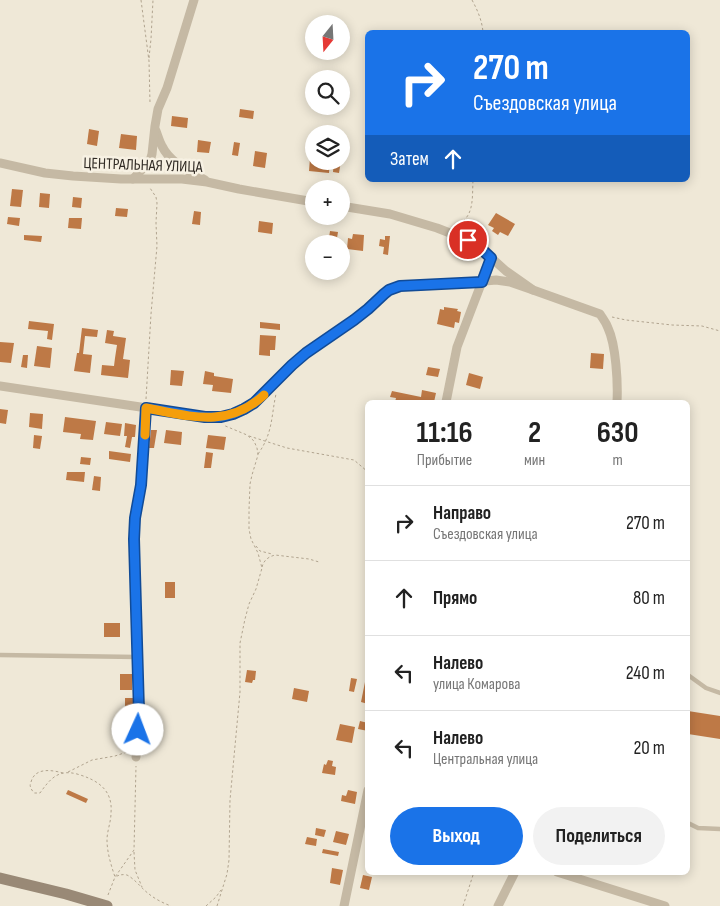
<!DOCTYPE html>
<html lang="ru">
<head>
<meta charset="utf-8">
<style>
	:root { --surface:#fff; --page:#f2f2f2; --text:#222; --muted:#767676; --line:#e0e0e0; --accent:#1a73e8 }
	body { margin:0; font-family:"Sofia Sans Condensed",sans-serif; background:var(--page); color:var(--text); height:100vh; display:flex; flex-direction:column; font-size:19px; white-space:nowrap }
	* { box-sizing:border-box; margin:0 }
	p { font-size:16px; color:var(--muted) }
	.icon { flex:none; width:28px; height:28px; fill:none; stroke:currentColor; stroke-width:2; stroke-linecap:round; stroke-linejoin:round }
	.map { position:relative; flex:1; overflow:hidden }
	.panel { position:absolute; left:365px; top:400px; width:325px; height:475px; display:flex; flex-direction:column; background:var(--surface); border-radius:8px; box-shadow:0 2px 12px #0003 }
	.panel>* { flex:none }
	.top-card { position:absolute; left:365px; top:30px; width:325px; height:152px; border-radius:8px; box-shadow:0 2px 12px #0003; background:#1a73e8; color:#fff; overflow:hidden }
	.needle { width:32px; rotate:198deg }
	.tools { position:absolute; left:305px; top:15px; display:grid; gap:10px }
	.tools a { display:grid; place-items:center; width:45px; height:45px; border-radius:50%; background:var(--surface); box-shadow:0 2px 12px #0003; font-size:25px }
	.pin { position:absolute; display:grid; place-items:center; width:42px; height:42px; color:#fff; margin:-21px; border:2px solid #fff; border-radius:50%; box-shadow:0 1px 5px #0007 }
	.me { position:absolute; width:55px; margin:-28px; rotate:2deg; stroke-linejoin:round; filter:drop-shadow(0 0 4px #0008) }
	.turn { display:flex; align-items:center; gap:18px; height:105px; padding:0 25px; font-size:22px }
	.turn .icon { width:65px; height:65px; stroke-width:2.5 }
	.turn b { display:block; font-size:35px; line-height:42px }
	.then { display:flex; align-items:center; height:48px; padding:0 25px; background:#0003; gap:10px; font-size:19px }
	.eta { display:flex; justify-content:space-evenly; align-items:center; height:85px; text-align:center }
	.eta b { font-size:30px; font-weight:700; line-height:35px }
	.cta { display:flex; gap:10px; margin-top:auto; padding:10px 25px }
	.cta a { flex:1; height:58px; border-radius:30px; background:var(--accent); color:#fff; font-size:20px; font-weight:700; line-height:58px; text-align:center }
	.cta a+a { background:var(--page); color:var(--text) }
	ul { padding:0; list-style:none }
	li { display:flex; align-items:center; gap:15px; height:75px; padding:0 25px; border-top:1px solid var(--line) }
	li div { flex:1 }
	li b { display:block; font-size:19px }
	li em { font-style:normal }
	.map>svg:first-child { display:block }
	.building { fill:#be7946 }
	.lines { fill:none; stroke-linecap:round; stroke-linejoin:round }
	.path { stroke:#b1a48f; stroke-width:1; stroke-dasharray:2.5 2.5; stroke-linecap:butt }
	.lane { stroke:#c5b9a4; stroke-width:4.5 }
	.street { stroke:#c5b9a4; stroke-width:9 }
	.secondary { stroke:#998976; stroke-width:11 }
	.route-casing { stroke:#114b97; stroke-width:12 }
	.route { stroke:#1a73e8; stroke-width:9 }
	.slow { stroke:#f59e0b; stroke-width:9 }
	.labels { text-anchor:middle; stroke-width:5; stroke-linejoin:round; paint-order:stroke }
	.street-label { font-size:16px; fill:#312b25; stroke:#f7f1e3 }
</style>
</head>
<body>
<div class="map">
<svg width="720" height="906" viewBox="0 0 720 906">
	<rect width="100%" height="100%" fill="#efe8d7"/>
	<!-- building -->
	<g class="building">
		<path d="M 240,109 L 254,111 L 253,119 L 239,117 Z"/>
		<path d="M 172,116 L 188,118 L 187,128 L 171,126 Z"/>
		<path d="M 89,129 L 99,131 L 97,146 L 87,144 Z"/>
		<path d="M 121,134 L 137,136 L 136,150 L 119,148 Z"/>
		<path d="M 198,140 L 211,142 L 209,153 L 197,152 Z"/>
		<path d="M 234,142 L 240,143 L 238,156 L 232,155 Z"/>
		<path d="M 255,151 L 267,153 L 265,168 L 253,166 Z"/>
		<path d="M 310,158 L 314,159 L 314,161 L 330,161 L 329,173 L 309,171 Z"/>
		<path d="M 334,161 L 341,161 L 339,173 L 333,172 Z"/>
		<path d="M 12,189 L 23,190 L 21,207 L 10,206 Z"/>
		<path d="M 40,193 L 50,194 L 49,208 L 39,207 Z"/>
		<path d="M 73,197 L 82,198 L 81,208 L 72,207 Z"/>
		<path d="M 116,208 L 128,209 L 127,217 L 115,216 Z"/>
		<path d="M 194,211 L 201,212 L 200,225 L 192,224 Z"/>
		<path d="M 496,213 L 515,224 L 508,236 L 500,232 L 498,235 L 492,231 L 494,228 L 488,225 Z"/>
		<path d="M 8,217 L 20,218 L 19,226 L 7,224 Z"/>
		<path d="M 69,218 L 82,218 L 81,229 L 68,228 Z"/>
		<path d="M 259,221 L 273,223 L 272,234 L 258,232 Z"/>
		<path d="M 330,231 L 338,232 L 336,244 L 328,244 Z"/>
		<path d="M 353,234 L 364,235 L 363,251 L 347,249 L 348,238 L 352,239 Z"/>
		<path d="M 24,235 L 42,236 L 41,242 L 24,240 Z"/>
		<path d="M 385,236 L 390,236 L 388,255 L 383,254 L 384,247 L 379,246 L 380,239 L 385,240 Z"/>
		<path d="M 444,307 L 458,309 L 457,311 L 461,312 L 459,323 L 455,322 L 454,328 L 437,324 L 440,309 L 444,310 Z"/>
		<path d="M 29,321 L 54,324 L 52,340 L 47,339 L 48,331 L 28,329 Z"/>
		<path d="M 260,322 L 280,324 L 280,330 L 260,328 Z"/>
		<path d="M 82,328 L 98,330 L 97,337 L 85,336 L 83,354 L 92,355 L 90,373 L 74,371 L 77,353 L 79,353 Z"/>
		<path d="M 107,330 L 114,331 L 113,336 L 126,338 L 123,359 L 130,360 L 128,378 L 101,375 L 102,365 L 114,366 L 115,358 L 117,345 L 105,343 Z"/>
		<path d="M 260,335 L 276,336 L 275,350 L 270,350 L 270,356 L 259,355 Z"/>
		<path d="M 0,342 L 14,343 L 11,363 L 0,362 Z"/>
		<path d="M 37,346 L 52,348 L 50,368 L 34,366 Z"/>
		<path d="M 591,353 L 604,354 L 603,369 L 590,368 Z"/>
		<path d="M 23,355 L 28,355 L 27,368 L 21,367 Z"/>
		<path d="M 428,367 L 440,369 L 438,377 L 426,375 Z"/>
		<path d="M 171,370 L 184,371 L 182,386 L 170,385 Z"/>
		<path d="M 205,371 L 214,373 L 214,376 L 233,379 L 231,393 L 212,391 L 213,385 L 203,384 Z"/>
		<path d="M 469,373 L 483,377 L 480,389 L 466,385 Z"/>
		<path d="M 422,390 L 436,393 L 434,402 L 418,402 L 403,400 L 403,402 L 395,402 L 396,398 L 390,397 L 392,391 L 421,397 Z"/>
		<path d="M 0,409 L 8,410 L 6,424 L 0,423 Z"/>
		<path d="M 30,413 L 43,414 L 42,429 L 29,427 Z"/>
		<path d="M 65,417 L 96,421 L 93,440 L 80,439 L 81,434 L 63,432 Z"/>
		<path d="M 106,422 L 122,424 L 120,436 L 104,434 Z"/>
		<path d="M 125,423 L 136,425 L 135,437 L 132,437 L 130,448 L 125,447 L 127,436 L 124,436 Z"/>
		<path d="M 151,430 L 157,430 L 154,448 L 149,448 Z"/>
		<path d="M 166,430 L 182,432 L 181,445 L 164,443 Z"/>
		<path d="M 34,435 L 42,436 L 40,449 L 33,448 Z"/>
		<path d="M 208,435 L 226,437 L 224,450 L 206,448 Z"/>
		<path d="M 109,451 L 131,454 L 130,462 L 109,459 Z"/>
		<path d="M 206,452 L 213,453 L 211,468 L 204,468 Z"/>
		<path d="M 81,457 L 91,458 L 90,465 L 80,464 Z"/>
		<path d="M 67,472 L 85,472 L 84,482 L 66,480 Z"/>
		<path d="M 94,476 L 101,477 L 100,491 L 92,490 Z"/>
		<rect x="165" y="582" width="10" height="16"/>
		<rect x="104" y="623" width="16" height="14"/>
		<path d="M 247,670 L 256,671 L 255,680 L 253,680 L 252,683 L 245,682 Z"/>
		<rect x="120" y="674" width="12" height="16"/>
		<path d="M 351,678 L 357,679 L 354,692 L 349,691 Z"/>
		<path d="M 365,682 L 368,683 L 368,704 L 361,702 Z"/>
		<path d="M 294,688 L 309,691 L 307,702 L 292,699 Z"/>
		<rect x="125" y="698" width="10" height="8"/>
		<path d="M 688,711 L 720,716 L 720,739 L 688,734 Z"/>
		<path d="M 360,721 L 368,723 L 368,731 L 358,729 Z"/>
		<path d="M 340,724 L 355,727 L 352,743 L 336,740 Z"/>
		<path d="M 328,760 L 333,761 L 332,766 L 336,767 L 335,775 L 322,773 L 324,764 L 326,765 Z"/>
		<path d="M 68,790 L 88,799 L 86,803 L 66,794 Z"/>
		<path d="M 348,790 L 357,792 L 355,804 L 341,801 L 342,795 L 346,796 Z"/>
		<path d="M 316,828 L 326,830 L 324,837 L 315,835 Z"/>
		<path d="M 336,831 L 349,834 L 346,845 L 333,842 Z"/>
		<path d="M 307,837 L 317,839 L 316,846 L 305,844 Z"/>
		<path d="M 323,849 L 339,852 L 338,856 L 322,853 Z"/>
		<path d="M 332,868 L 343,870 L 340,885 L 330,883 Z"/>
		<path d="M 363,875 L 372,877 L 369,890 L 360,888 Z"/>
	</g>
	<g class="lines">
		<!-- path -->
		<g class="path">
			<path d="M 141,0 L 149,61 L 150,103"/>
			<path d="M 472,0 C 478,11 482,21 483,32"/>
			<path d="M 149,58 L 151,39 L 153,0"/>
			<path d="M 467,219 L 469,230"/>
			<path d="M 454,225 C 475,220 472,198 473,180"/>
			<path d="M 612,317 L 626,320 L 672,325 L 702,326 L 720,331"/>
			<path d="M 146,399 L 151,314 L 157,246 L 156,223 L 157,203 L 156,197 L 150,188"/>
			<path d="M 249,436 L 287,448 L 354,460 L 368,472"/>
			<path d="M 258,454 C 273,433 271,417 276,394"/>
			<path d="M 256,546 L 260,551 L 272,554"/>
			<path d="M 262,567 C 264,560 268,557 275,555 L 309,559 L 319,562"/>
			<path d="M 68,772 L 92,760 L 115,756 L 127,752"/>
			<path d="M 63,773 C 52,770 35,767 31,782 C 29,786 31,789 34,793 L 40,793 C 50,779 58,769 77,774 C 98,780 113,790 111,813 C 111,822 107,831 107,840 C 107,852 111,865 115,877 C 119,875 122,874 127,875 C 135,879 142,889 149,894 C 155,899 163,903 171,906"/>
			<path d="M 134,852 L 135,870 L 142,887"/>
			<path d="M 108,895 L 115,877 L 134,850 L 136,766"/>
			<path d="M 206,906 L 216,897 L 221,890"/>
			<path d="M 217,906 L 227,874 L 229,860 L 230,800 L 240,692 L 240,643 L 245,619 L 249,604 L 256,589 L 262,568 L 258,553 L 251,539 L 249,529 L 249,510 L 250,484 L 252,475 L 258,455 L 257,448 L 254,441 L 247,435 L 223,425"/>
			<path d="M 463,906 L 474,872"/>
		</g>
		<!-- lane -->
		<g class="lane">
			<path d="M 0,655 L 137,657"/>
			<path d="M 688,675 L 706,688 L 720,693"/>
			<path d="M 688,823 L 698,828 L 720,829"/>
		</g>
		<!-- street -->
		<g class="street">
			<path d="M 156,131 C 158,136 159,141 162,146 C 170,163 189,171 205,180"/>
			<path d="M 0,163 L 45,173 L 73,176 L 121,179 L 182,179 L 207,182 L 239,189 L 314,202"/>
			<path d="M 133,179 L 150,161 L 152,154 L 155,126 L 158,109 L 167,88 L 194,0"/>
			<path d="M 341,206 L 390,214 L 437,228 L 468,240 L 477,245 L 506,271 L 533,290 L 600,314 C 603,319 606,322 608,328 C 616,345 618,383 617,402"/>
			<path d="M 0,386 L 147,408 L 191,416 L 205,417 L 221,417 L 233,414 L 254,403 L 306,353 L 353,320 L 389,289 L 400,286 L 464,283 L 496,280 L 510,282 L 533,290"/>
			<path d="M 446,402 L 457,347 L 491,258"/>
			<path d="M 136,757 L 139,711 L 134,539 L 135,518 L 141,485 L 147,408"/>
			<path d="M 557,872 L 665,906"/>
			<path d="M 344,906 L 368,790"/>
			<path d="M 498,906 L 515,872"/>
		</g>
		<!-- secondary -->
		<path class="secondary" d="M 0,878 L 66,894 L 107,906"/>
	</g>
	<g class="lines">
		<!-- route casing -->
		<g class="route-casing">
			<path id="route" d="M 138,730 L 139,712 L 134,539 L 135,518 L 141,485 L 146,408 L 205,417 L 221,417 L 233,414 L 244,409 L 254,403 L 292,365 L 306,353 L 354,320 L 368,309 L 384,294 L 389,290 L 400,286 L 482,282 L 491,258 L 477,245 L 468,240"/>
		</g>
		<!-- route -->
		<use href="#route" class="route"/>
		<!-- slow -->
		<path class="slow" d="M 145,435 L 146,408 C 190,416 227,429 264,395"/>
	</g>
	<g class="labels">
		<!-- street labels -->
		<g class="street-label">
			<text transform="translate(143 164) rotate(2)" y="6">ЦЕНТРАЛЬНАЯ УЛИЦА</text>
		</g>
	</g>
</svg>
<div class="tools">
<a><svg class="needle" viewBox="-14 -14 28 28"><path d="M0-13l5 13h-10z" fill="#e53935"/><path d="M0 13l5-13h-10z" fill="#767676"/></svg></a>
<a><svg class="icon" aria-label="search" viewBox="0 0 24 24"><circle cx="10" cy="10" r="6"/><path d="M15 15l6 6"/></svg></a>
<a><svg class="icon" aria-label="layers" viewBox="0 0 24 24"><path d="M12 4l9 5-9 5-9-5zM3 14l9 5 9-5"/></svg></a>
<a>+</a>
<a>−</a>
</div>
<div class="pin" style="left:468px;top:240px;background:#d93025"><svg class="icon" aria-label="arrive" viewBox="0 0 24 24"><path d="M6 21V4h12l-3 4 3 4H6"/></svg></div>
<svg class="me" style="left:138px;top:730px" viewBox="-20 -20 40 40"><circle r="19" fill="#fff"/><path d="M0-13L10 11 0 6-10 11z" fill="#1a73e8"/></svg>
<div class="top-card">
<div class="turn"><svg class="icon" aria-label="right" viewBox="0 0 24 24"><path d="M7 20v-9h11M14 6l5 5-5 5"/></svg><div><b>270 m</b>Съездовская улица</div></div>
<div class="then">Затем<svg class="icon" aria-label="ahead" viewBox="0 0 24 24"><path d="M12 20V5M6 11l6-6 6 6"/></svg></div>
</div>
<section class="panel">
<div class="eta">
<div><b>11:16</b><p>Прибытие</p></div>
<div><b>2</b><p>мин</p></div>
<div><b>630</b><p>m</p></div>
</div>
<ul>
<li><svg class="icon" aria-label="right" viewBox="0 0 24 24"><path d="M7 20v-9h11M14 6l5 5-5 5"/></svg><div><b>Направо</b><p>Съездовская улица</p></div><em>270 m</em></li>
<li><svg class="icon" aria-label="ahead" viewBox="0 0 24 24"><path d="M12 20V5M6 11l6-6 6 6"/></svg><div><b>Прямо</b></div><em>80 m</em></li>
<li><svg class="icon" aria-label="left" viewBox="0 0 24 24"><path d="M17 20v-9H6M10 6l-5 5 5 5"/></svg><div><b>Налево</b><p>улица Комарова</p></div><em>240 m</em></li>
<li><svg class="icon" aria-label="left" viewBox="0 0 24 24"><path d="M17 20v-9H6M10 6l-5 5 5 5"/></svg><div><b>Налево</b><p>Центральная улица</p></div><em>20 m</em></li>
</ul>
<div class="cta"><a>Выход</a><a>Поделиться</a></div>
</section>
</div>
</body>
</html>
